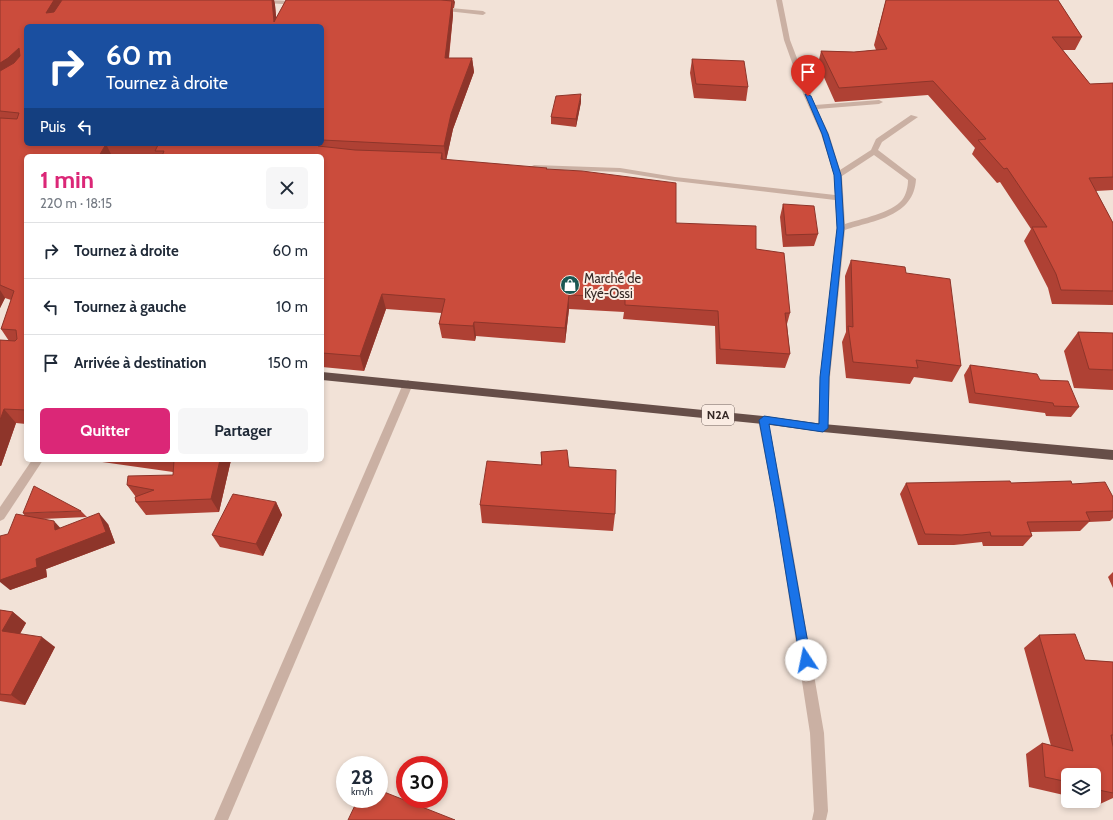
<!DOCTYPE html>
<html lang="fr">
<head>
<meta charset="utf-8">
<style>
	:root { --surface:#fff; --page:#f6f6f7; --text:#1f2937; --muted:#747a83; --line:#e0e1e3; --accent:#db2777 }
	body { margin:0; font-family:Cabin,sans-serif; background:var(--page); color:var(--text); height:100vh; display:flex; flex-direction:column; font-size:15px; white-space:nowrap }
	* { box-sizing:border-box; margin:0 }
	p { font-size:13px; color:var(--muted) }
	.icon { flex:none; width:22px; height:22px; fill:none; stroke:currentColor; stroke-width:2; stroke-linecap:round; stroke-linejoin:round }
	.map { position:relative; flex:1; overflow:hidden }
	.side { position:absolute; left:24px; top:154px; width:300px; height:308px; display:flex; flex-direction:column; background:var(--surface); border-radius:6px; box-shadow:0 2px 6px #0003 }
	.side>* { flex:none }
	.guide { position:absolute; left:24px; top:24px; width:300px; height:122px; border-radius:6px; box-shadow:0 2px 6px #0003; background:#1a4fa0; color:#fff; overflow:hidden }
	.buttons { position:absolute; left:1061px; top:768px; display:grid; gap:8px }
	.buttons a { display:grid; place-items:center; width:40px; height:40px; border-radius:6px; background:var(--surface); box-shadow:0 2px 6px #0003; font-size:20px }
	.speed { position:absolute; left:336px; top:756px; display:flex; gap:8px; font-size:20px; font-weight:700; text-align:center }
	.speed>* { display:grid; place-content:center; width:52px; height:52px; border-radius:50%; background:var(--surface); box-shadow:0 2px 6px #0003; line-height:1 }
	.speed small { font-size:10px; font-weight:400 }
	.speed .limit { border:6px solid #d22; background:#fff; color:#111 }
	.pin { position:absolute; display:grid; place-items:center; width:34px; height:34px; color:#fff; margin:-41px -17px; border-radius:50% 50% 50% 0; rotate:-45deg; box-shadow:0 0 4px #0007 }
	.pin .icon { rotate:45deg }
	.me { position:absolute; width:44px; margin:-22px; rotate:349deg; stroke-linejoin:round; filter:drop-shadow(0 0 3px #0008) }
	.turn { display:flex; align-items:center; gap:14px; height:84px; padding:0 16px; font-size:18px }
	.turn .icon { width:52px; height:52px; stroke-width:2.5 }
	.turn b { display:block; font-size:28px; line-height:34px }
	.then { display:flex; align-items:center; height:38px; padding:0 16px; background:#0003; gap:8px; font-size:15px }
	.round { display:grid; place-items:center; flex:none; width:42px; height:42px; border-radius:6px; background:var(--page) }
	.head { display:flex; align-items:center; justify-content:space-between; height:68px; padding:0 16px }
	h1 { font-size:24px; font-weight:700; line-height:30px; color:var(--accent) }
	.primary-button { display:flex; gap:8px; margin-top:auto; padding:8px 16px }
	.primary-button a { flex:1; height:46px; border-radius:6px; background:var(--accent); color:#fff; font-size:16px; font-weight:700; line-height:46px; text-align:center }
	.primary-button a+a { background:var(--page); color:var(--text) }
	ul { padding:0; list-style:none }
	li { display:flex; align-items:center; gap:12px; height:56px; padding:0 16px; border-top:1px solid var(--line) }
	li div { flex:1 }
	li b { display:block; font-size:15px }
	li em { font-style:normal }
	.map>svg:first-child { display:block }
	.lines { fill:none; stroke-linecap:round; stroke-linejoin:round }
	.minor { fill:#cab0a3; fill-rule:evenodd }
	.trunk { fill:#664e48; fill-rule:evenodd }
	.wall { fill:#af4134; fill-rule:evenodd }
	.shaded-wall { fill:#8e352a }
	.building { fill:#cb4c3c; stroke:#8e352a }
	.route { fill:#1a73e8; stroke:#114b97 }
	.labels { text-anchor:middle; stroke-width:4; stroke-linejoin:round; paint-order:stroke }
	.shield { fill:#faece3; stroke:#70635e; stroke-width:1 }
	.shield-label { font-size:12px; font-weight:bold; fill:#352825 }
	.poi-label { font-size:13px; fill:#352825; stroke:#faece3; text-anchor:start }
</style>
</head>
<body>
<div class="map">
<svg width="1113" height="820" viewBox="0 0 1113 820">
	<rect width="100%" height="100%" fill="#f2e2d7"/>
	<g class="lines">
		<!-- minor -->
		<g class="minor">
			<path d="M 247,0 C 259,0 292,0 301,3 L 298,5 L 250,2 Z"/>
			<path d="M 776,0 L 782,0 L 790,40 L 815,105 L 879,100 L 883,102 L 879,104 L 817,109 L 829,134 L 840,170 L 871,150 L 876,139 L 911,115 L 918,117 L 882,142 L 878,150 L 916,179 C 914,217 874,220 845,230 L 830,377 L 828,428 L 827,431 L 819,431 L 818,428 L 820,377 L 837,228 L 835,200 L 675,181 L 620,172 L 534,169 L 530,167 L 534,165 L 620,168 L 675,177 L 835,195 L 834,175 L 821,134 L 804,96 L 784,40 ZM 874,155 L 908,180 C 908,187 906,195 902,200 C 892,213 860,219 845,224 L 842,176 Z"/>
			<path d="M 440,7 L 483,11 L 486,13 L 483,15 L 438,10 L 438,8 Z"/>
			<path d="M 408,380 L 413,384 L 228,820 L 214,820 L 403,384 Z"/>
			<path d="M 763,416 L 767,417 L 768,420 L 785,507 L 824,733 L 828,811 L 826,820 L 812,820 L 814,811 L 810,733 L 775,507 L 758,420 L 759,417 Z"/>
			<path d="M 32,460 L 43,460 L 4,519 L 0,521 L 0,507 Z"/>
		</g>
		<!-- trunk -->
		<path class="trunk" d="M 322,372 L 763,416 L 823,424 L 1113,450 L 1113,460 L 823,432 L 763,424 L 322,380 Z"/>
	</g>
	<!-- wall -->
	<g class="wall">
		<path d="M 0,0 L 274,0 L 275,5 L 276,18 L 286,0 L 454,0 L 454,8 L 453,8 L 453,15 L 449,58 L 472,58 L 474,72 L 453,129 L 446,160 L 547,169 L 676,223 L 756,249 L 790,313 L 787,324 L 790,354 L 785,368 L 716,364 L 715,326 L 623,319 L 624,312 L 569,309 L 565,343 L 476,336 L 475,341 L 442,338 L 439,324 L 442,313 L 386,309 L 364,371 L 322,367 L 322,156 L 26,156 L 26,424 L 16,423 L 1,466 L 0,466 L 0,340 L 9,341 L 1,329 L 11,300 L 5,298 L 0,308 ZM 322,26 L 322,144 L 26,144 Z"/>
		<path d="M 886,0 L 1058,0 L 1082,37 L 1075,50 L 1063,50 L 1090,84 L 1113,83 L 1113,190 L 1096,191 L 1113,223 L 1113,305 L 1052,304 L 1048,288 L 1024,241 L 1031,229 L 1000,182 L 997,183 L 972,154 L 975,148 L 928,95 L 835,102 L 818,64 L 821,51 L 854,52 L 876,50 L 874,45 Z"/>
		<path d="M 692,59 L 748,87 L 746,101 L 694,98 L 690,73 Z"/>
		<path d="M 581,102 L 576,127 L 551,124 L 551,117 Z"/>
		<path d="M 783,204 L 818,234 L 814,246 L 783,247 L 780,217 Z"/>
		<path d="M 851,260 L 906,273 L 961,366 L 952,382 L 914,377 L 910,384 L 846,378 L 842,342 L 846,332 L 845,276 Z"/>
		<path d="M 1078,332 L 1113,333 L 1113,390 L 1074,388 L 1064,351 Z"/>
		<path d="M 970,365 L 1040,380 L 1079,407 L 1071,417 L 1046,416 L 1045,413 L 969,403 L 964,375 Z"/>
		<path d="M 541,452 L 615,514 L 613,531 L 482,523 L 480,505 L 541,465 Z"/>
		<path d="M 88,460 L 231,460 L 219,512 L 146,515 L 136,502 L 136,497 L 127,485 L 173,475 L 173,472 Z"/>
		<path d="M 906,483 L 1011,483 L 1072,484 L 1113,497 L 1113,518 L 1110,521 L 1089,522 L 1080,531 L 1031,532 L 1032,536 L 1023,546 L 983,546 L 982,542 L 954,545 L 918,545 L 900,494 Z"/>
		<path d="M 276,502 L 282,515 L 263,556 L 220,547 L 212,535 Z"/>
		<path d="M 81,511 L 87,517 L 42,519 L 60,528 L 108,524 L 115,543 L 46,569 L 47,577 L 10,590 L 8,534 L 25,516 L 23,513 Z"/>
		<path d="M 1113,572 L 1113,588 L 1108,577 Z"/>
		<path d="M 0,610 L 13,612 L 26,623 L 20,634 L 55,647 L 25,705 L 0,701 Z"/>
		<path d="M 1039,635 L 1085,660 L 1113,662 L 1113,798 L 1100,804 L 1087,801 L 1094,801 L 1094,775 L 1068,775 L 1068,796 L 1029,787 L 1026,754 L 1042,743 L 1051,746 L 1024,648 Z"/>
	</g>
	<!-- shaded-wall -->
	<g class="shaded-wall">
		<path d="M 54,0 L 73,0 L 54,26 L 46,13 Z"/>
		<path d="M 272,0 L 274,0 L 275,5 L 277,26 L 274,22 Z"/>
		<path d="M 453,0 L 454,0 L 455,2 L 454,8 Z"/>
		<path d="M 452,1 L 453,15 L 447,72 L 445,58 Z"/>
		<path d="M 19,48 L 26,62 L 0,82 L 0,63 Z"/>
		<path d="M 472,58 L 474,72 L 453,129 L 446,161 L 444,146 L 451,114 Z"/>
		<path d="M 581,94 L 581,102 L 576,127 L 576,119 Z"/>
		<path d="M 106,144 L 112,156 L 99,156 Z"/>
		<path d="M 442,153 L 444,167 L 441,159 Z"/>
		<path d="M 0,290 L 5,298 L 0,308 Z"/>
		<path d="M 382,294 L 386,309 L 364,371 L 360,356 Z"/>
		<path d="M 569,295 L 569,309 L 565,343 L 565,328 Z"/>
		<path d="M 474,322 L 476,336 L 475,341 L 473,326 Z"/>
		<path d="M 4,409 L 16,423 L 1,466 L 0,465 L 0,420 Z"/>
		<path d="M 220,460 L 231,460 L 219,512 L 211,499 Z"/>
		<path d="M 276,502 L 282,515 L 263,556 L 256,544 Z"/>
		<path d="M 99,513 L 108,524 L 115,543 L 46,569 L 47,577 L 10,590 L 0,582 L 0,580 L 36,559 Z"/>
		<path d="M 54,521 L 64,532 L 55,530 Z"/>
		<path d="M 13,612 L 26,623 L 15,642 L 2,631 Z"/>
		<path d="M 42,637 L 55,647 L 25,705 L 11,695 Z"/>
	</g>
	<!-- building -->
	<g class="building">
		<path d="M 0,0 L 54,0 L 46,13 L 54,12 L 62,0 L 272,0 L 274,22 L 286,0 L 441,0 L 452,1 L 445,58 L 472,58 L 451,114 L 444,146 L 322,140 L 322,26 L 26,26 L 26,144 L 317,144 L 318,146 L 355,150 L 442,153 L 441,159 L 547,168 L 546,169 L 582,171 L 676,183 L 676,223 L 756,226 L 756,249 L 784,253 L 790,313 L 785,313 L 790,354 L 720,349 L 718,311 L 625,305 L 625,297 L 569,295 L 565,328 L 474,322 L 473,326 L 439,324 L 445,299 L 382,294 L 360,356 L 322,353 L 322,156 L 162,156 L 164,151 L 155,151 L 158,145 L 106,144 L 99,156 L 26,156 L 26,410 L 4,409 L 0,420 L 0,340 L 15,341 L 17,339 L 16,330 L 1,329 L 14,291 L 0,285 L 0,118 L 17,119 L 19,113 L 0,111 L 0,71 L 14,63 L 20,56 L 19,48 L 8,58 L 0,63 Z"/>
		<path d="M 886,0 L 1058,0 L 1082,37 L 1052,37 L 1090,84 L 1113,83 L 1113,177 L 1089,178 L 1113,223 L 1113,291 L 1061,290 L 1056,274 L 1032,227 L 1047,227 L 1007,168 L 1004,169 L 978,140 L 986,139 L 933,81 L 839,88 L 821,51 L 854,52 L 887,49 L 878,32 Z"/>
		<path d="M 692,59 L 744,61 L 748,87 L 696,84 Z"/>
		<path d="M 581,94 L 576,119 L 551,117 L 556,96 Z"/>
		<path d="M 783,204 L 814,206 L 818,234 L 786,235 Z"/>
		<path d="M 851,260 L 905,267 L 906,273 L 950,279 L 961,366 L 916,360 L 918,368 L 853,362 L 848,326 L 853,327 Z"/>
		<path d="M 1078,332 L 1113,333 L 1113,370 L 1089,369 Z"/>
		<path d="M 970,365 L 1037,374 L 1040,380 L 1068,381 L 1079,407 L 1054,406 L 1053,403 L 975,393 Z"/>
		<path d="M 567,450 L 569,467 L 616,470 L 615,514 L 480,505 L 487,461 L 542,465 L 541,452 Z"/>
		<path d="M 174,460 L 220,460 L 211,499 L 136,502 L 135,497 L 154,490 L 127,485 L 128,476 L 173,475 Z"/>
		<path d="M 1010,481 L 1011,483 L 1071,481 L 1072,484 L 1105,482 L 1113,497 L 1113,511 L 1086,512 L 1090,521 L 1027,522 L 1032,536 L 991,536 L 990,532 L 962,535 L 925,534 L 906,483 Z"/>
		<path d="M 34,486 L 81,511 L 23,513 Z"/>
		<path d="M 233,494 L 276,502 L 256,544 L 212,535 Z"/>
		<path d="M 99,513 L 106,532 L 36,559 L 37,567 L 0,580 L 0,536 L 8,534 L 16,514 L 54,521 L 55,530 Z"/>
		<path d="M 0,610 L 13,612 L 2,631 L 42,637 L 11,695 L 0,694 Z"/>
		<path d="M 1075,634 L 1085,660 L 1113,662 L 1113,735 L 1111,735 L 1113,747 L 1113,793 L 1094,789 L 1094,775 L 1068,775 L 1068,782 L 1045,777 L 1042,743 L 1073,751 L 1039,635 Z"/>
		<path d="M 379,790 L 455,820 L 348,820 L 358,799 L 379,799 Z"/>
	</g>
	<!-- route -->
	<path class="route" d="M 805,94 L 811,96 L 828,134 L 841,175 L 844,228 L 829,377 L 828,428 L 823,432 L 769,424 L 811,660 L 810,663 L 806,665 L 802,663 L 800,660 L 775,507 L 759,420 L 764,416 L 819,424 L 820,377 L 837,228 L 834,175 L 822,134 Z"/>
	<!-- icons -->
	<defs>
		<g id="shop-disc" transform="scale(1)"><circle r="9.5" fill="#195753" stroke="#faece3"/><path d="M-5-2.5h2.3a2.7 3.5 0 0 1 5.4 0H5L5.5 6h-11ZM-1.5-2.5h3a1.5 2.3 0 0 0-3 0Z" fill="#fff"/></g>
	</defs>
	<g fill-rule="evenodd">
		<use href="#shop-disc" x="570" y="285"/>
	</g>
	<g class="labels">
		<!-- shield labels -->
		<rect class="shield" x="702" y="405" width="32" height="20" rx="3"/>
		<g class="shield-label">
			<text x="718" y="419">N2A</text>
		</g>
		<!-- poi labels -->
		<g class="poi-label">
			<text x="584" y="283">Marché de<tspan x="584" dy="15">Kyé-Ossi</tspan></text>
		</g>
	</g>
</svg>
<div class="buttons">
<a><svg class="icon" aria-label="layers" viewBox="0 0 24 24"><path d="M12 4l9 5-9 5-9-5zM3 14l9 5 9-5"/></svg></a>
</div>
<div class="speed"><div>28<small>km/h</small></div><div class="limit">30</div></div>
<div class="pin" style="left:808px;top:96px;background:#d93025"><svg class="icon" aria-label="arrive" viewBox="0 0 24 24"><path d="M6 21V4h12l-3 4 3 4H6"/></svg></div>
<svg class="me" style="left:806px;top:660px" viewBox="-20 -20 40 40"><circle r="19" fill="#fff"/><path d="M0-13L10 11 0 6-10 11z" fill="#1a73e8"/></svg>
<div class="guide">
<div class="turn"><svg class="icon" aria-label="right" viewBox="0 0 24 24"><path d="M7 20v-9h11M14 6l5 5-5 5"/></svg><div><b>60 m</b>Tournez à droite</div></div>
<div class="then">Puis<svg class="icon" aria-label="left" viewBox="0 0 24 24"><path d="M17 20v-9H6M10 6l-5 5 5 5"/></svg></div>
</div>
<section class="side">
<div class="head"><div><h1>1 min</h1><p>220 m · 18:15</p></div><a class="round"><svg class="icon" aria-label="close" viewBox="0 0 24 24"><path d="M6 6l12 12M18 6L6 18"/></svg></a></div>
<ul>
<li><svg class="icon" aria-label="right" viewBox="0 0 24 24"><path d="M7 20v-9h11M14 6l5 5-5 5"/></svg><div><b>Tournez à droite</b></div><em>60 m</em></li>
<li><svg class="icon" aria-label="left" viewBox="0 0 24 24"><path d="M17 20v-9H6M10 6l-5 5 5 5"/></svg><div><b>Tournez à gauche</b></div><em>10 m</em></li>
<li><svg class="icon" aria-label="arrive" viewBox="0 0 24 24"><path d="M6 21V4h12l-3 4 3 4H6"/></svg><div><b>Arrivée à destination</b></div><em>150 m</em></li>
</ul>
<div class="primary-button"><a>Quitter</a><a>Partager</a></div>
</section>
</div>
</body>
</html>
